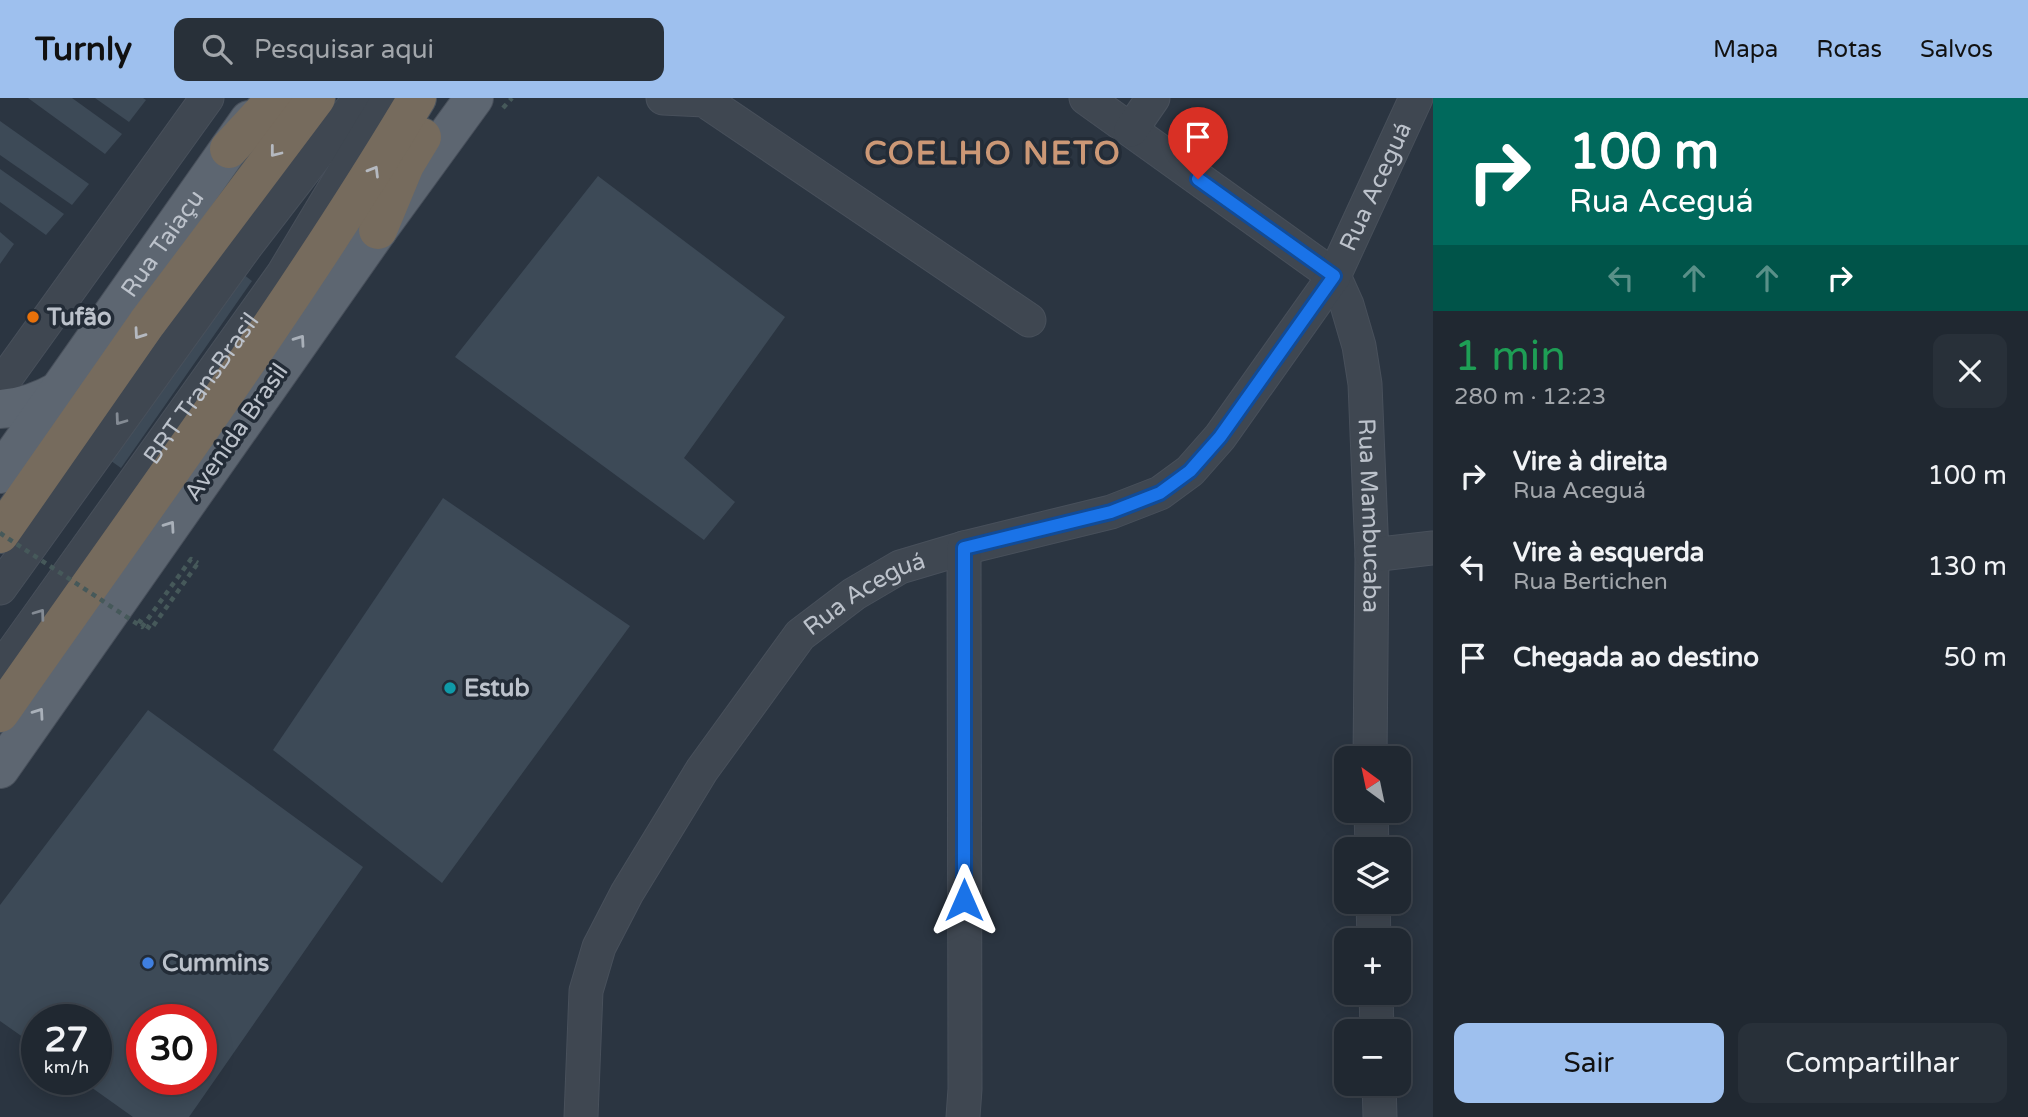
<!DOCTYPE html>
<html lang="pt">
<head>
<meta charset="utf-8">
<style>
	:root { --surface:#202831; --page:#283039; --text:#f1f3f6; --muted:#a2a6ab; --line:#3d444d; --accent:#9ec0ee }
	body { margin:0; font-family:"Varela Round",sans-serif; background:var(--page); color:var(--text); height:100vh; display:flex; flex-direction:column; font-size:26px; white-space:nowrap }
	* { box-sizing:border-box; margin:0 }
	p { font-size:23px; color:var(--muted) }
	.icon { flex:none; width:38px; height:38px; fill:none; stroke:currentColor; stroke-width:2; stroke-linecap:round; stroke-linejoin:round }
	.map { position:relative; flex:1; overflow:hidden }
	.sheet { display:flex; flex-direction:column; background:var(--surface); width:595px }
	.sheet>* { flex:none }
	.banner { background:#00695c; color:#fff; overflow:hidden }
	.needle { width:46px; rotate:327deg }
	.buttons { position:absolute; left:1334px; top:648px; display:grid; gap:14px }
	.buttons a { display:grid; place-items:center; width:77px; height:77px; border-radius:14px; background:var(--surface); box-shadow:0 4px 18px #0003,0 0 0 2px var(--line); font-size:35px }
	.speed { position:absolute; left:21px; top:906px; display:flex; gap:14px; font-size:35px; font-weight:700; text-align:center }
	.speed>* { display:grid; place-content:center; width:91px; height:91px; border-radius:50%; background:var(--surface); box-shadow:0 4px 18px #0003,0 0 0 2px var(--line); line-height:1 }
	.speed small { font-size:18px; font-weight:400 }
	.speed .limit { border:10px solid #d22; background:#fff; color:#111 }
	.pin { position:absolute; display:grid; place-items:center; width:60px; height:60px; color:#fff; margin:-72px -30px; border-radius:50% 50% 50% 0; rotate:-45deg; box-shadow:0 0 7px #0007 }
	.pin .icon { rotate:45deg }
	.me { position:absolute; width:77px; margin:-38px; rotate:0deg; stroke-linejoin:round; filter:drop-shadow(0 0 5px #0008) }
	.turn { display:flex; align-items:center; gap:24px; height:147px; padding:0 21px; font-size:32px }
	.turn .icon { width:91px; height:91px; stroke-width:2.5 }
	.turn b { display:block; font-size:49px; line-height:60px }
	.lanes { display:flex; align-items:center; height:66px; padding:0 21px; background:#0003; justify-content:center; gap:35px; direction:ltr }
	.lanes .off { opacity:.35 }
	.round { display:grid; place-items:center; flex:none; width:74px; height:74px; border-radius:14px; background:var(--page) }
	.summary { display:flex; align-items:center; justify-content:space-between; height:119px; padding:0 21px }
	h1 { font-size:42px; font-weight:600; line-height:52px; color:#1e9e55 }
	.cta { display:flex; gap:14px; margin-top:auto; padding:14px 21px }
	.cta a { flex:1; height:80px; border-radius:14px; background:var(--accent); color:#111; font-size:28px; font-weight:600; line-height:80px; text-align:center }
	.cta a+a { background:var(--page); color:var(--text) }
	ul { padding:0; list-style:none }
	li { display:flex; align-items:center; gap:21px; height:91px; padding:0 21px }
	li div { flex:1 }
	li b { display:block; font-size:26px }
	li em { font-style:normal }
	header { display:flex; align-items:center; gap:42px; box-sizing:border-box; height:98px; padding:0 35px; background:var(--accent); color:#111 }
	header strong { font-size:33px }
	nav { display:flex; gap:38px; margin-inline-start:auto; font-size:24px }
	.search { width:490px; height:63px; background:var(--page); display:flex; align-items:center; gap:18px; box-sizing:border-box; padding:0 24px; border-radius:14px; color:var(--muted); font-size:26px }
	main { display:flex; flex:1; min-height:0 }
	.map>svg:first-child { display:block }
	.building { fill:#3d4a57; fill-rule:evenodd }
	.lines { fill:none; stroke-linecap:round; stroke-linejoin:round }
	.minor-casing { stroke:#48505b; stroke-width:35 }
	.major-casing { stroke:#48505b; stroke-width:40 }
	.highway-casing { stroke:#49525c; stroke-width:40 }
	.path { stroke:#46595a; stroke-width:4.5; stroke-dasharray:5 5; stroke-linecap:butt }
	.minor { stroke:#3f4751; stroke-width:33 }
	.major { stroke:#5d6671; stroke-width:38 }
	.highway { stroke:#766b5d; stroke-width:38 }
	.path-bridge { stroke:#46595a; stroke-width:4.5; stroke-dasharray:5 5; stroke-linecap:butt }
	.oneway { stroke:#b5b9c0 }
	.oneway2 { stroke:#a9b0b9 }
	.oneway3 { stroke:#848b94 }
	.route-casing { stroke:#114b97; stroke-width:18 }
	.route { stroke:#1a73e8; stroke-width:12 }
	.food-dot { fill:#e8710a; stroke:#232c37; stroke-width:2.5 }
	.culture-dot { fill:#0f9aa8; stroke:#232c37; stroke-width:2.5 }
	.shop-dot { fill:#3f7fe0; stroke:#232c37; stroke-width:2.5 }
	.labels { text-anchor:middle; stroke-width:7; stroke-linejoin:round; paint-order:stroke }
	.street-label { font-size:24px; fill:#bcc2cb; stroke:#232c37 }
	.poi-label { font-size:24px; font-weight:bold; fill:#bcc2cb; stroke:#232c37; text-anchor:start }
	.district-label { font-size:32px; font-weight:bold; letter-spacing:2px; fill:#cc9876; stroke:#232c37 }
</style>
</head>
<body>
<header>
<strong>Turnly</strong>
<div class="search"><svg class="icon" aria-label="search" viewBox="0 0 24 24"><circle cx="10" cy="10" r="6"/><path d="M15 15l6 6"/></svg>Pesquisar aqui</div>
<nav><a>Mapa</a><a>Rotas</a><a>Salvos</a></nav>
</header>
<main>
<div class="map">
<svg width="1433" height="1019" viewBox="0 0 1433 1019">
	<rect width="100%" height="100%" fill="#2b3541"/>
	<!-- building -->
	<g class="building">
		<path d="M 28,0 L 72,0 L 122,36 L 105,56 Z"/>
		<path d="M 95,0 L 143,0 L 146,2 L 129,24 Z"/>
		<path d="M 0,23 L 89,86 L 72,107 L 0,57 Z"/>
		<path d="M 0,71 L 64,116 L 46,137 L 0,104 Z"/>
		<path d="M 598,78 L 785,219 L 684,360 L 735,404 L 704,442 L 455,259 Z"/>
		<path d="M 0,134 L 14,146 L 0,166 Z"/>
		<path d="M 239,173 L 252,183 L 121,370 L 107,360 Z"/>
		<path d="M 443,400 L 630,528 L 442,785 L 273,652 Z"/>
		<path d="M 148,612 L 363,769 L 189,1019 L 133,1019 L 81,982 L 96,982 L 96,922 L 37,922 L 37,949 L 0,923 L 0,807 ZM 142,922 L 201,922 L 201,982 L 142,982 Z"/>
	</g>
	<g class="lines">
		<!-- minor casing -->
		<g class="minor-casing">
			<g id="minor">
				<path d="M 663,0 L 704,2 L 1029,222"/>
				<path id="s1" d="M 1086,0 L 1334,178 L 1347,207 L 1359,248 L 1365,286 L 1372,457 L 1370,660"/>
				<path d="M 1131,32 L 1153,0"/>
				<path d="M 0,288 L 207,0"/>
				<path d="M 1372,457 L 1433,450"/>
				<path d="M 0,490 L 246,148 L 360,0"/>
				<path id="s2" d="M 0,572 L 283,176 L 389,0"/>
				<path d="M 1371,712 L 1372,751"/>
				<path d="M 1373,803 L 1374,842"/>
				<path d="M 1376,894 L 1377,933"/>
				<path d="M 1379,985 L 1380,1019"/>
				<path id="s3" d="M 581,1019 L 586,893 L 599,849 L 627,795 L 702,672 L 800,537 L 854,496 L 900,469 L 964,450 L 1111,414 L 1160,395 L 1190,373 L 1220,339 L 1334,178 L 1416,0"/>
				<path d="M 963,1019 L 965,991 L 964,450"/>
			</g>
		</g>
		<!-- major casing -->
		<g class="major-casing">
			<g id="major">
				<path d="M 0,311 C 22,310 41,303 60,292"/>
				<path id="s4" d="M 0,376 L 249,22"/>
				<path d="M 0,671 L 378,132 L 474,0"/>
			</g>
		</g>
		<!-- highway casing -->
		<g class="highway-casing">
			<g id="highway">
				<path d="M 229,51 L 276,0"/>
				<path d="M 378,132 L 405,67 L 422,39"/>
				<path d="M 0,436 L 147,225 L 316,0"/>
				<path d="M 0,615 C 142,411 290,213 417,0"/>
			</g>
		</g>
		<!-- path -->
		<g class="path">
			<path d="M 503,10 L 512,0"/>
			<path d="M 138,522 L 151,531 L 198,465"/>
		</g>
		<!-- minor -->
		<use href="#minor" class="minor"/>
		<!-- major -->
		<use href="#major" class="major"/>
		<!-- highway -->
		<use href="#highway" class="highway"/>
		<!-- path-bridge -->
		<path class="path-bridge" d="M 0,435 L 142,529 L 191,461 L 198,465"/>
	</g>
	<!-- one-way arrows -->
	<defs><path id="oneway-chevron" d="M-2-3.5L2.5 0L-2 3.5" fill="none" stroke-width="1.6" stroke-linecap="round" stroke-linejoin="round" transform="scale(1.75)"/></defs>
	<g class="oneway">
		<use href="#oneway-chevron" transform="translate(275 54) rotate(128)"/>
		<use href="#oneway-chevron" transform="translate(374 73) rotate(-59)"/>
		<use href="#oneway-chevron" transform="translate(139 236) rotate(125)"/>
	</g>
	<g class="oneway2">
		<use href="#oneway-chevron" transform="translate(300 242) rotate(-55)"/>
		<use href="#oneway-chevron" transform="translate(170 428) rotate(-55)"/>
		<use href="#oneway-chevron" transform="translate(39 615) rotate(-55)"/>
	</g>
	<g class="oneway3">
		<use href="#oneway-chevron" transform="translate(120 322) rotate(126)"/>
		<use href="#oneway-chevron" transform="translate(40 516) rotate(-54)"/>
	</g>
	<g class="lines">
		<!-- route casing -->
		<g class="route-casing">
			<path id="route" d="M 964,802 L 964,450 L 1111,414 L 1160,395 L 1190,373 L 1220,339 L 1334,178 L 1198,81"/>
		</g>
		<!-- route -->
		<use href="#route" class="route"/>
	</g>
	<!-- markers -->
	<circle class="food-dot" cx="33" cy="219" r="7"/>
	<circle class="culture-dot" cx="450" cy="590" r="7"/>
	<circle class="shop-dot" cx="148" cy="865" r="7"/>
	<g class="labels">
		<!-- street labels -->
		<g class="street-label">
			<text dy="8" stroke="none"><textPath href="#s3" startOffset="1314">Rua Aceguá</textPath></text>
			<text dy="8" stroke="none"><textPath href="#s4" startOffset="282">Rua Taiaçu</textPath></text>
			<text dy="8" stroke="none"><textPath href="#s2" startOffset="346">BRT TransBrasil</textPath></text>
			<text transform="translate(236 334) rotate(-55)" y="8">Avenida Brasil</text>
			<text dy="8" stroke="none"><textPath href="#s1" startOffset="550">Rua Mambucaba</textPath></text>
			<text dy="8" stroke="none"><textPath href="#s3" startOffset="621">Rua Aceguá</textPath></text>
		</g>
		<!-- poi labels -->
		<g class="poi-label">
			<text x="47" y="227">Tufão</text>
			<text x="464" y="598">Estub</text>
			<text x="162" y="873">Cummins</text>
		</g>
		<!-- district labels -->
		<g class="district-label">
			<text x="993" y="66">COELHO NETO</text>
		</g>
	</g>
</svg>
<div class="buttons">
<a><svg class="needle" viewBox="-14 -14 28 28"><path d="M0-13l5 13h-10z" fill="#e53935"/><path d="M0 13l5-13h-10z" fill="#a2a6ab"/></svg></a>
<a><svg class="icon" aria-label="layers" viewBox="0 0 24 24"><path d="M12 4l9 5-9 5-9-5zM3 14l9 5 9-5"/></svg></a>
<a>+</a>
<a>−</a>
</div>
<div class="speed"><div>27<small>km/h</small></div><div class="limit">30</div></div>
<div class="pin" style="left:1198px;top:81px;background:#d93025"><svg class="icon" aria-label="arrive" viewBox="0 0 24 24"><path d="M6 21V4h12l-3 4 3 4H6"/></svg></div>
<svg class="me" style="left:964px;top:802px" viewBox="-20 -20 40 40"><path d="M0-17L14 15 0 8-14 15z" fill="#1a73e8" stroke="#fff" stroke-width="4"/></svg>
</div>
<section class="sheet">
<div class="banner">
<div class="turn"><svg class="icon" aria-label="right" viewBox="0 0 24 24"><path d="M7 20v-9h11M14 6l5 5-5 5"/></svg><div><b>100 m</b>Rua Aceguá</div></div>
<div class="lanes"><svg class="icon off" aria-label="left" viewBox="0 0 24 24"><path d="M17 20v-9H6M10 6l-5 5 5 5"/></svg><svg class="icon off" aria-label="ahead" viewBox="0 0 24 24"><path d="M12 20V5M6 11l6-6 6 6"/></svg><svg class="icon off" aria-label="ahead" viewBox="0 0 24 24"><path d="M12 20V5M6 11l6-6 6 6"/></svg><svg class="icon" aria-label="right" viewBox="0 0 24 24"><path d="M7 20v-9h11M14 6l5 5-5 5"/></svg></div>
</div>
<div class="summary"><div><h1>1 min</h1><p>280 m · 12:23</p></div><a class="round"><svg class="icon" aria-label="close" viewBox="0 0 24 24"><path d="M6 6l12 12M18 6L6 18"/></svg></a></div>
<ul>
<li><svg class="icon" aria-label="right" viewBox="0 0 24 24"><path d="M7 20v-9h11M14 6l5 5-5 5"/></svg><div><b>Vire à direita</b><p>Rua Aceguá</p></div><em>100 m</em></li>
<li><svg class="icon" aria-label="left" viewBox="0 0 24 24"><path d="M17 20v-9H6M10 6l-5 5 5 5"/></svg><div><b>Vire à esquerda</b><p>Rua Bertichen</p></div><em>130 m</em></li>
<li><svg class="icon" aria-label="arrive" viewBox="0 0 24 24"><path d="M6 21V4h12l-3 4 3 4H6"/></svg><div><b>Chegada ao destino</b></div><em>50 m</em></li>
</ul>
<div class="cta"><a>Sair</a><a>Compartilhar</a></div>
</section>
</main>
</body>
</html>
